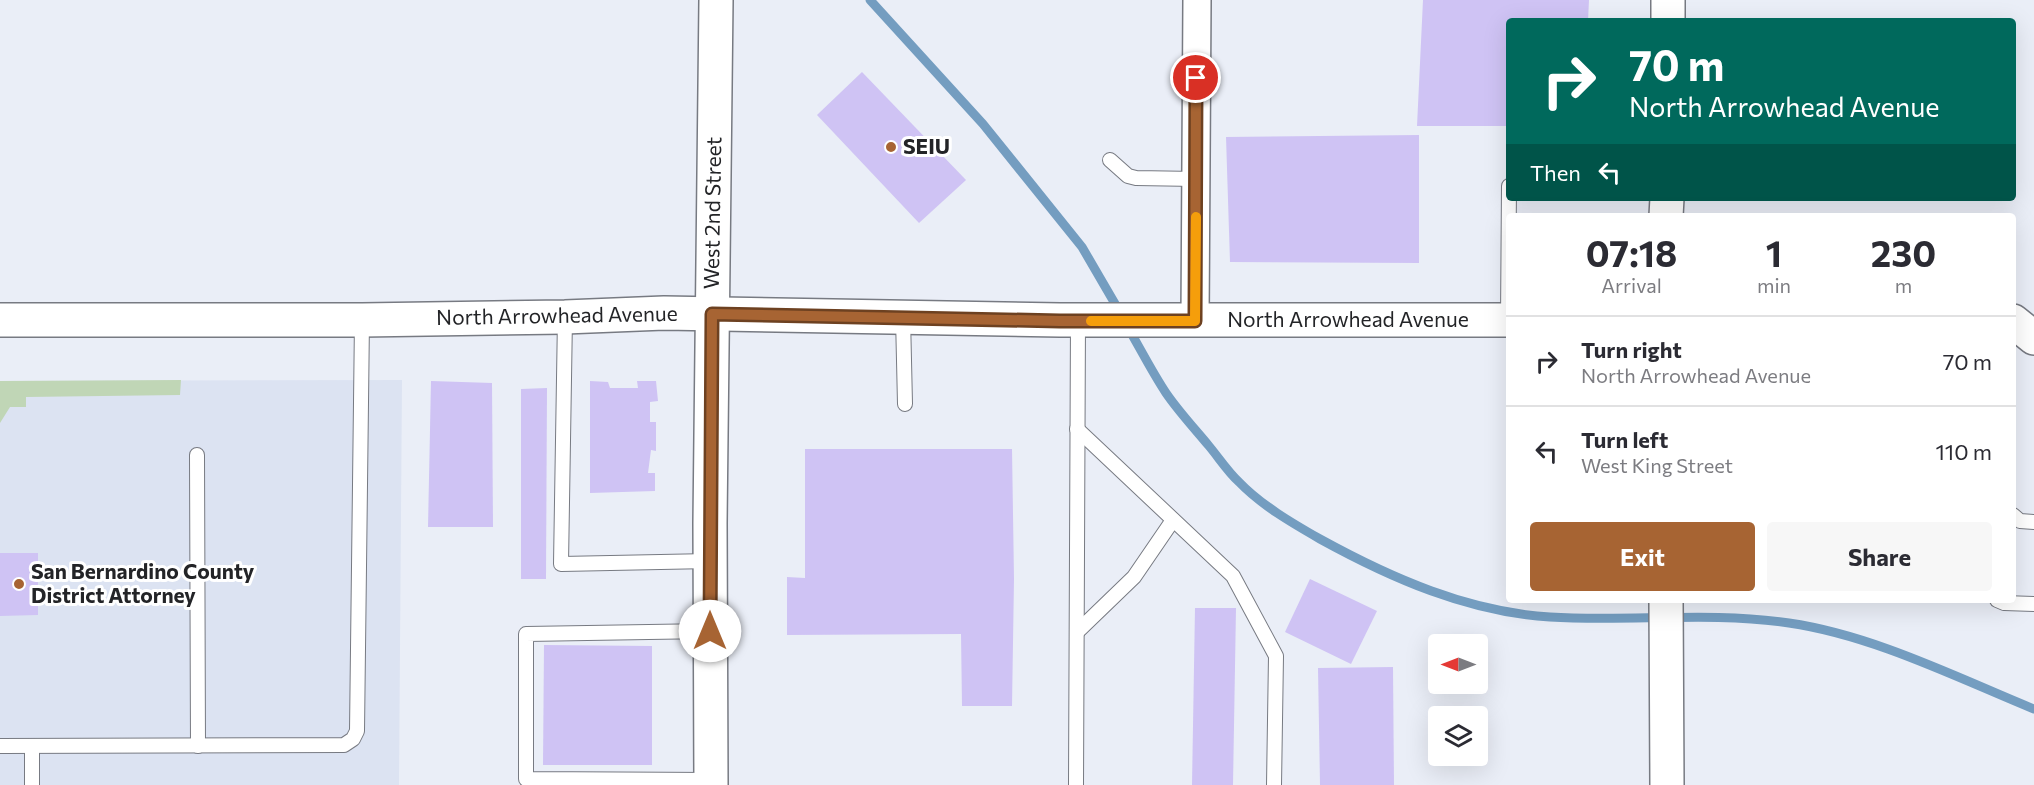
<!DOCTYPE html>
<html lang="en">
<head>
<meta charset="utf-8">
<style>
	:root { --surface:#fff; --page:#f7f7f7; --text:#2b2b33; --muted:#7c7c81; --line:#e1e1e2; --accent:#a76433 }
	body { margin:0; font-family:Commissioner,sans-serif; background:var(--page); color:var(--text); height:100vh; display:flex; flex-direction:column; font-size:22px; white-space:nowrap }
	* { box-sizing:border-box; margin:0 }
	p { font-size:20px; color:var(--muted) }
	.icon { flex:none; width:33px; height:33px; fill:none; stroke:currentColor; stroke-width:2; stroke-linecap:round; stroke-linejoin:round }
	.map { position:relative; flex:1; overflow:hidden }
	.side { position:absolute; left:1506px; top:213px; width:510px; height:390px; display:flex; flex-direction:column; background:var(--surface); border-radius:6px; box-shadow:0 6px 24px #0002 }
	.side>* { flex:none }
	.hud { position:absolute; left:1506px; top:18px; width:510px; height:183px; border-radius:6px; box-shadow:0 6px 24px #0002; background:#00695c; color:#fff; overflow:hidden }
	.needle { width:39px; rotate:270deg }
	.buttons { position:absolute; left:1428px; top:634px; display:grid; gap:12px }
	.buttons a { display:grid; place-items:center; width:60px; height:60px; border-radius:6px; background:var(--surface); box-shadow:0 6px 24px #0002; font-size:30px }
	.pin { position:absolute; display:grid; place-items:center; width:51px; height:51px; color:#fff; margin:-26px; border:3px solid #fff; border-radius:50%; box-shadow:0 2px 6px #0007 }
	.me { position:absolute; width:66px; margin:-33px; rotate:0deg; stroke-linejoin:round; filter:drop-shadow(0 0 4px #0008) }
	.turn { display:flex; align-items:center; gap:21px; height:126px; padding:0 24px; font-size:27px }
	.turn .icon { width:78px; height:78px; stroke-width:2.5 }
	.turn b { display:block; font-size:42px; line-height:51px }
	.then { display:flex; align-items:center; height:57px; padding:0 24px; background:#0003; gap:12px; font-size:22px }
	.eta { display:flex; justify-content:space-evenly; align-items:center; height:102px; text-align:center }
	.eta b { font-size:36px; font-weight:700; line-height:42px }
	.action { display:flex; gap:12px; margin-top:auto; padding:12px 24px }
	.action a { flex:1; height:69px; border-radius:6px; background:var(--accent); color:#fff; font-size:24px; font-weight:700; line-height:69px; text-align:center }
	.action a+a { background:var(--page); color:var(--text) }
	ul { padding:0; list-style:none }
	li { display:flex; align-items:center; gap:18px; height:90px; padding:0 24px; border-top:2px solid var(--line) }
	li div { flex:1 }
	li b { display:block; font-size:22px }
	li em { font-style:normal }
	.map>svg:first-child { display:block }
	.built { fill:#dce3f2 }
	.green { fill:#c0d6b6 }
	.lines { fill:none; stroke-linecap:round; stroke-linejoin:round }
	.stream { stroke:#749dc0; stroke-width:9 }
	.building { fill:#cfc3f4 }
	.lane-casing { stroke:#777a82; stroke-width:16 }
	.street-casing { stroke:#777a82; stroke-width:30 }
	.secondary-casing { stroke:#777a82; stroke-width:36 }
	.lane { stroke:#fff; stroke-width:14 }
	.street { stroke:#fff; stroke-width:27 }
	.secondary { stroke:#fff; stroke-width:33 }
	.route-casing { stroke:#6d4121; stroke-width:15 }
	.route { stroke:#a76433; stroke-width:10 }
	.slow { stroke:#f59e0b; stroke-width:10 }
	.poi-dot { fill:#a76433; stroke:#fff; stroke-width:2 }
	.labels { text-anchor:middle; stroke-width:6; stroke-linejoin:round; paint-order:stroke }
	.poi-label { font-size:21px; font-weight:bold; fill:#232427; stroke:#fff; text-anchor:start }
	.street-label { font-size:21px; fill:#232427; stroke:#fff }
</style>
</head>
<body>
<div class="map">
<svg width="2034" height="785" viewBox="0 0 2034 785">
	<rect width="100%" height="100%" fill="#eaeef7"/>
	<!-- built -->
	<path class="built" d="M 402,380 L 399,785 L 0,785 L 0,381 Z"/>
	<!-- green -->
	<path class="green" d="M 181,380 L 180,395 L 26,397 L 26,407 L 10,407 L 0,423 L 0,381 Z"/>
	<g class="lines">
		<!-- stream -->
		<g class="stream">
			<path d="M 870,0 L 983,124 L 1082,247 L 1121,314"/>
			<path d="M 1127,326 C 1140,348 1152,372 1166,393 C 1179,412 1195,429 1209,446 C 1219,458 1228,472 1239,482 C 1261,505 1292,523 1320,539 C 1391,578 1468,612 1550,617 C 1629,622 1710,611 1789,623 C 1872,635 1956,677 2034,709"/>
		</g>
	</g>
	<!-- building -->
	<g class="building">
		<path d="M 1423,0 L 1589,0 L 1588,21 L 1509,21 L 1509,126 L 1417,126 Z"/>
		<path d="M 862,72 L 966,180 L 919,223 L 817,115 Z"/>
		<path d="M 1419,135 L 1419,263 L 1230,262 L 1226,137 Z"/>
		<path d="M 431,381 L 492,383 L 493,527 L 428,527 Z"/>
		<path d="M 590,381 L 608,382 L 610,388 L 638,388 L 637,381 L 656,381 L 658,401 L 650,402 L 650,422 L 656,422 L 656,451 L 651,450 L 648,473 L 655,473 L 655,491 L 590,493 Z"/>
		<path d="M 547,388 L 546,579 L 521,579 L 521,389 Z"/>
		<path d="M 805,449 L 1012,449 L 1014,579 L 1012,706 L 962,706 L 961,634 L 787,635 L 787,577 L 805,578 Z"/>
		<path d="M 0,553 L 38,553 L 38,615 L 0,616 Z"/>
		<path d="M 1310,579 L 1377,611 L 1351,664 L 1285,632 Z"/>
		<path d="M 1195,608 L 1236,608 L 1233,785 L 1192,785 Z"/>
		<path d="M 544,645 L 652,646 L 652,765 L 543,765 Z"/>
		<path d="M 1393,667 L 1394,785 L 1320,785 L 1318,668 Z"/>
	</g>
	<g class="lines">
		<!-- lane casing -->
		<g class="lane-casing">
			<g id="lane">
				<path d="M 1110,160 L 1128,176 L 1136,178 L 1196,179"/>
				<path d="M 565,317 L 561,564 L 710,561"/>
				<path d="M 903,317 L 905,404"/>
				<path d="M 1508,320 L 1509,186"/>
				<path d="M 1077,429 L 1233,576 L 1276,656 L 1274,785"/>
				<path d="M 197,455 L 198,746"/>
				<path d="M 2013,515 L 2020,521 L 2034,522"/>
				<path d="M 1997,600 L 2004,603 L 2034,604"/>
				<path d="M 710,631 L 526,634 L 526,779 L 711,780"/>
				<path d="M 1077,632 L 1134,577 L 1173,520"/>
				<path d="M 0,746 L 344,745 L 353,739 L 357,731 L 362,320"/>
				<path d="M 32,785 L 32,746"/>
				<path d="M 1076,785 L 1078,320"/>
			</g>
		</g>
		<!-- street casing -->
		<g class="street-casing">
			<path id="street" d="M 1195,320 L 1197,0"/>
		</g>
		<!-- secondary casing -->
		<g class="secondary-casing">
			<g id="secondary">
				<path d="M 1668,21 L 1668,0"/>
				<path d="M 1666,216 L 1667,198"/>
				<path d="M 0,320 L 362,320 L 565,317 L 664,313 L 1060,320 L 1509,320"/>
				<path d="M 2013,321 L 2034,338"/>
				<path d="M 1666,600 L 1667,785"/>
				<path d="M 711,785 L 710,523 L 716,0"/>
			</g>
		</g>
		<!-- lane -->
		<use href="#lane" class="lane"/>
		<!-- street -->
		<use href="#street" class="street"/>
		<!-- secondary -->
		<use href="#secondary" class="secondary"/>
	</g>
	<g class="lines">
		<!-- route casing -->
		<g class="route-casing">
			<path id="route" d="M 710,631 L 712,314 L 1060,321 L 1195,321 L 1196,78"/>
		</g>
		<!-- route -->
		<use href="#route" class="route"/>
		<!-- slow -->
		<path class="slow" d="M 1091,321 L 1195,321 L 1196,217"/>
	</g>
	<!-- markers -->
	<g class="poi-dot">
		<circle cx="891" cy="147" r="6"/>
		<circle cx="19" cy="584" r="6"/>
	</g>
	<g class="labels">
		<!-- poi labels -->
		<g class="poi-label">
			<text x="903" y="154">SEIU</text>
			<text x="31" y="579">San Bernardino County<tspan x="31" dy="24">District Attorney</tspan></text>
		</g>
		<!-- street labels -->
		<g class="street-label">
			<text transform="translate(713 213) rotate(-89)" y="7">West 2nd Street</text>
			<text transform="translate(557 316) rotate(-1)" y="7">North Arrowhead Avenue</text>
			<text x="1348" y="327">North Arrowhead Avenue</text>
		</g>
	</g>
</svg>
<div class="buttons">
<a><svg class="needle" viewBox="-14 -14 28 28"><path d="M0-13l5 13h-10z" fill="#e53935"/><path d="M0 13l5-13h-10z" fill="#7c7c81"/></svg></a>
<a><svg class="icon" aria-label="layers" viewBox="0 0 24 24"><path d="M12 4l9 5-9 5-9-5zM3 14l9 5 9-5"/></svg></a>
</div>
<div class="pin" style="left:1196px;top:78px;background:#d93025"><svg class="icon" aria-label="arrive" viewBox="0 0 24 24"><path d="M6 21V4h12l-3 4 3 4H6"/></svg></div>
<svg class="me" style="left:710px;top:631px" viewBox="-20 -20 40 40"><circle r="19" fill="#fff"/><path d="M0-13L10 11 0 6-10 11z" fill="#a76433"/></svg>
<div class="hud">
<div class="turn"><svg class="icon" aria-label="right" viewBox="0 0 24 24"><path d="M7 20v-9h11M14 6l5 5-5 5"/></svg><div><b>70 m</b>North Arrowhead Avenue</div></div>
<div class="then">Then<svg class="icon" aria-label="left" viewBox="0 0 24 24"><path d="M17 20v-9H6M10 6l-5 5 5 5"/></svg></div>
</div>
<section class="side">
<div class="eta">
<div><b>07:18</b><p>Arrival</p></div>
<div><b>1</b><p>min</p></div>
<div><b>230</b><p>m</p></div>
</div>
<ul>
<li><svg class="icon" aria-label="right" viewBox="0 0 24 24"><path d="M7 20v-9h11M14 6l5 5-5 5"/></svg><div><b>Turn right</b><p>North Arrowhead Avenue</p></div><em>70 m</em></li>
<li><svg class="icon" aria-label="left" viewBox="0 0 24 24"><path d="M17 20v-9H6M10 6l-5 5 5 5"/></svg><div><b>Turn left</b><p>West King Street</p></div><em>110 m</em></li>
</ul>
<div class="action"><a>Exit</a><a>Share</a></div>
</section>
</div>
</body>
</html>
